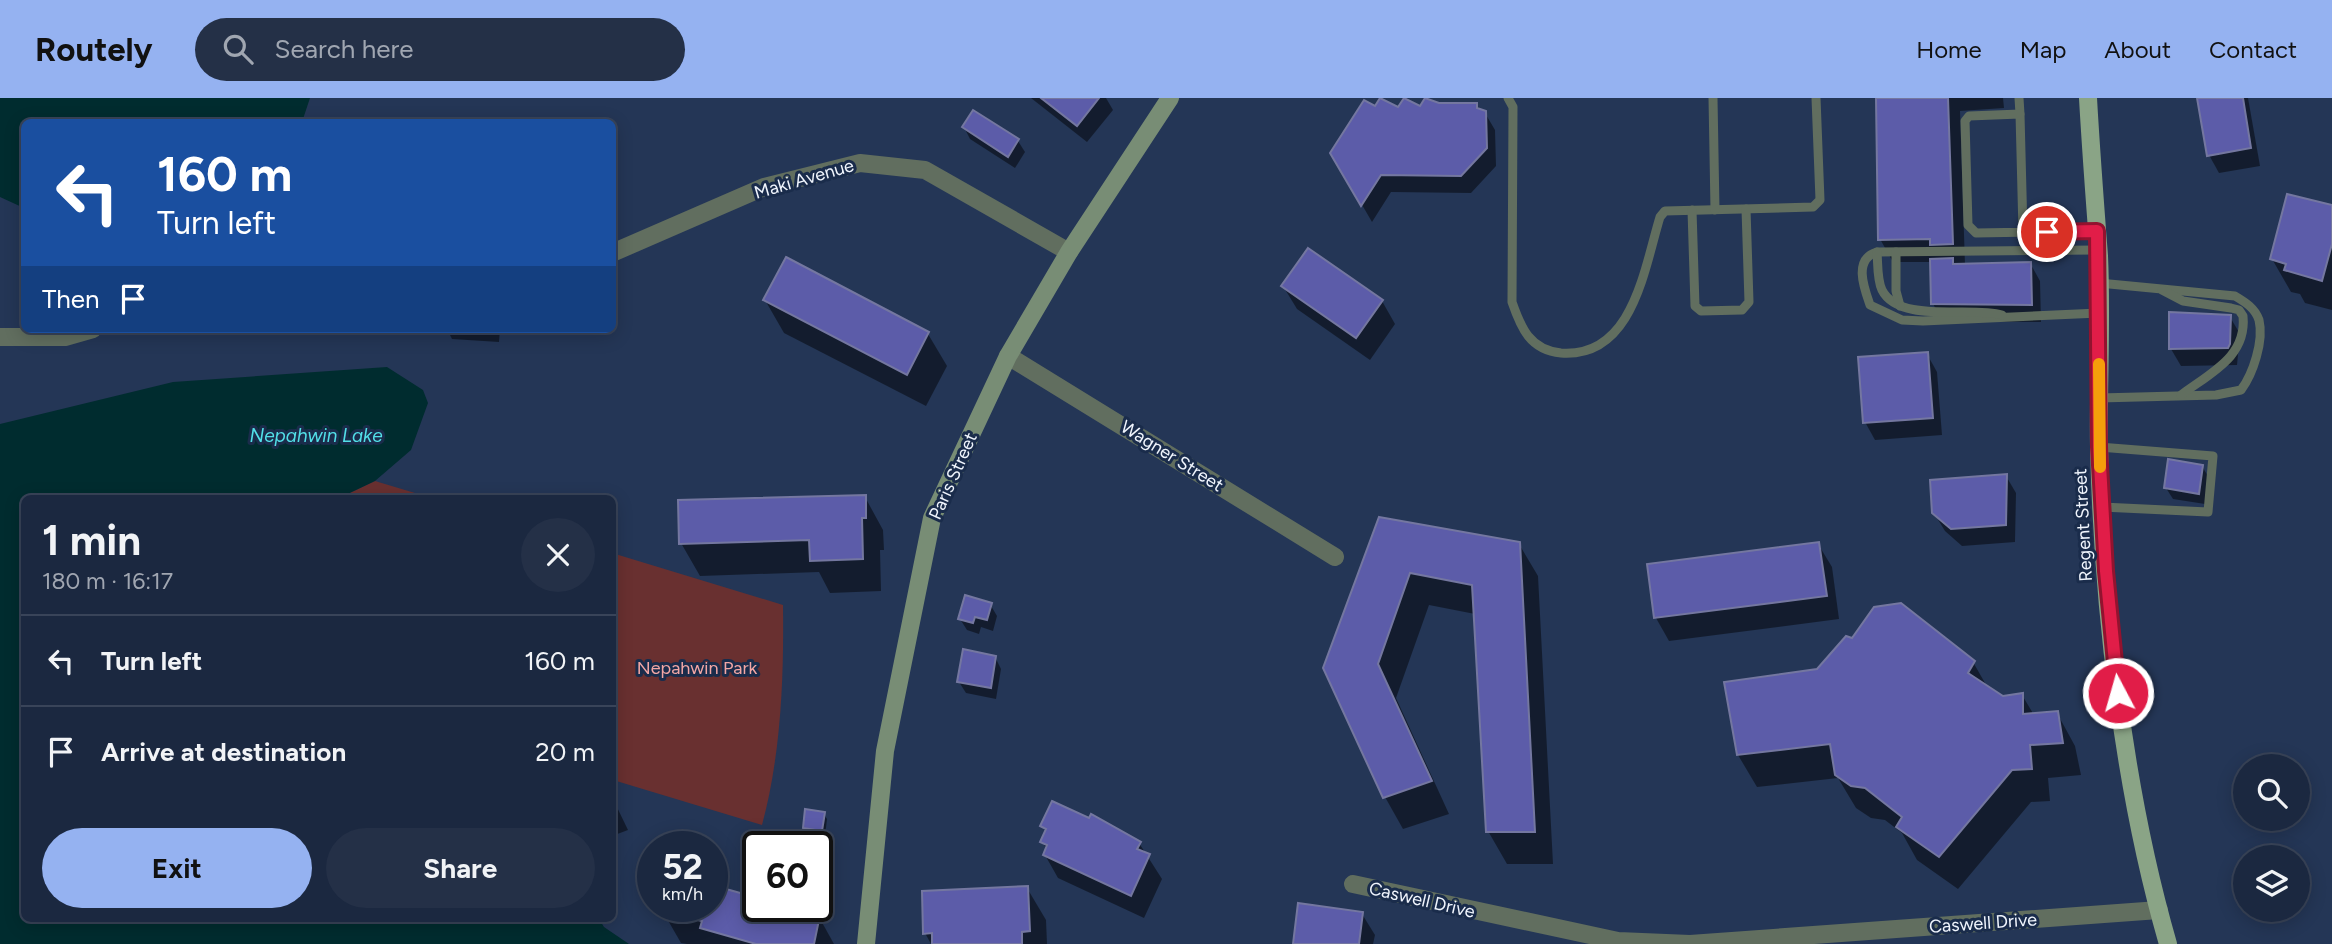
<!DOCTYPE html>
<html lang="en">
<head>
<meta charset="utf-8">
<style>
	:root { --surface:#1b2840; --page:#243047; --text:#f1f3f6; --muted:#a0a6b1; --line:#394459; --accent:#95b2f1 }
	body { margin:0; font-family:Figtree,sans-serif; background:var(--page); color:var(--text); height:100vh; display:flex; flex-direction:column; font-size:26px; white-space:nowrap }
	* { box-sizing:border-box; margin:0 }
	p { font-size:23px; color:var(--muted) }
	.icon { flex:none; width:38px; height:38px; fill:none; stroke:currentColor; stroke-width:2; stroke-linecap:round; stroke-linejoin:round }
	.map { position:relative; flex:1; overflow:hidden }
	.sheet { position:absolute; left:21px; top:397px; width:595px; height:427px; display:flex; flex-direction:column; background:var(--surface); border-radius:10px; box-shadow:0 4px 18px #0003,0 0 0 2px var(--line) }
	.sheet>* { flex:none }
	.top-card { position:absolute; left:21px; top:21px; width:595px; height:214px; border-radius:10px; box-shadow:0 4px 18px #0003,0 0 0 2px var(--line); background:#1a4fa0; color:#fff; overflow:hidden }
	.buttons { position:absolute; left:2233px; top:656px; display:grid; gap:14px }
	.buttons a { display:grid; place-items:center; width:77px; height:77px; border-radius:50%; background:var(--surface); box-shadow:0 4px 18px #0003,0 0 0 2px var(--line); font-size:35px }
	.speed { position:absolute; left:637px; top:733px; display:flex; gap:14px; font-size:35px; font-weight:700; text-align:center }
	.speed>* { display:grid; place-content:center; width:91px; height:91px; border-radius:50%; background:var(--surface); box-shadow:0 4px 18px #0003,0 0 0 2px var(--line); line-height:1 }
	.speed small { font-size:18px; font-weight:400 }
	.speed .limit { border:4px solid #111; border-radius:10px; background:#fff; color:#111 }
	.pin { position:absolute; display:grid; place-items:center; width:60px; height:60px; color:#fff; margin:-30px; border:4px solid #fff; border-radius:50%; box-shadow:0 2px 7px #0007 }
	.me { position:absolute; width:77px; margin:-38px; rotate:354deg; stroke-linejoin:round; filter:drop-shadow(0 0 5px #0008) }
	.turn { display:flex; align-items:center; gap:24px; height:147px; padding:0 21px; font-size:32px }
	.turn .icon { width:91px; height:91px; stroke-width:2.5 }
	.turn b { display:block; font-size:49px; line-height:60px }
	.then { display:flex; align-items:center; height:66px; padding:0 21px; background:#0003; gap:14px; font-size:26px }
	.round { display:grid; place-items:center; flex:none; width:74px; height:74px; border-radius:37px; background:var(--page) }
	.headline { display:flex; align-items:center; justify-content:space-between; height:119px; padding:0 21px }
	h1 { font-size:42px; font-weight:700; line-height:52px }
	.action { display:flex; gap:14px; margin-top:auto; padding:14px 21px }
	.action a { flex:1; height:80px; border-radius:42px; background:var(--accent); color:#111; font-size:28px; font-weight:700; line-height:80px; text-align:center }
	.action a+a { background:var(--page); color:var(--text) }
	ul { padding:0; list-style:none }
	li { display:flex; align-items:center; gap:21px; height:91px; padding:0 21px; border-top:2px solid var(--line) }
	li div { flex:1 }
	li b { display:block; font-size:26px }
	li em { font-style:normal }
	header { display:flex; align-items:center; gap:42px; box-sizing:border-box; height:98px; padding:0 35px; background:var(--accent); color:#111 }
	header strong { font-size:33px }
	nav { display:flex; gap:38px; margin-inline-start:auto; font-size:24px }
	.search { width:490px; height:63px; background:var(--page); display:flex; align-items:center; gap:18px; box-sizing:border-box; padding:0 24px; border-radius:38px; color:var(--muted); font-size:26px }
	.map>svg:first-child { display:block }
	.green { fill:#693030 }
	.water { fill:#002c2f }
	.shadow { fill:#0007 }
	.building { fill:#5c5ca9; stroke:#7477a0; stroke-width:2 }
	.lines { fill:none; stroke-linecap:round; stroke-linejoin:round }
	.service { stroke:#616e5f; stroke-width:9 }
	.minor { stroke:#616e5f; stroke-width:18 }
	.secondary { stroke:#788d75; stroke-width:18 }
	.primary { stroke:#8aa486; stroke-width:18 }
	.route-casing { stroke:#92132f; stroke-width:18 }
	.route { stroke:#e11d48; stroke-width:12 }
	.slow { stroke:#f59e0b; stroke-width:12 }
	.labels { text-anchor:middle; stroke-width:6; stroke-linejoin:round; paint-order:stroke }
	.street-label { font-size:18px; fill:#f0f5fd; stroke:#1a2c4b }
	.park-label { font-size:18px; fill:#f3a7a5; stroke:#1a2c4b }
	.water-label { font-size:19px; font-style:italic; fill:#52dfe8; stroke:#1a2c4b }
</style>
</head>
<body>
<header>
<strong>Routely</strong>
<div class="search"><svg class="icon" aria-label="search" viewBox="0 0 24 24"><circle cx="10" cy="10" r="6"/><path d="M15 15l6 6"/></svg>Search here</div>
<nav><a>Home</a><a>Map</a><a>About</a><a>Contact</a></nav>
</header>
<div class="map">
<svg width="2332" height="846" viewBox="0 0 2332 846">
	<rect width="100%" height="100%" fill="#243656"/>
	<!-- green -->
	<g class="green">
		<path d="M 375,383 L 435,401 L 337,401 Z"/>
		<path d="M 612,455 L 783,507 C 784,579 781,657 762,727 L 613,682 Z"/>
	</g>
	<!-- water -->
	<g class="water">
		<path d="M 0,0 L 310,0 L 302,24 L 24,24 L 24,110 L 0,99 Z"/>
		<path d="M 387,269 L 423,292 L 428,305 L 411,352 L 375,383 L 337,401 L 24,401 L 24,821 L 599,821 L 604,829 L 629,846 L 0,846 L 0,326 L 173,284 Z"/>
	</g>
	<!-- shadow -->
	<g class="shadow">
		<path d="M 1031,0 L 1106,0 L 1113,12 L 1087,44 Z"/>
		<path d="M 1406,0 L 1420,10 L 1427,0 L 1439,7 L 1476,7 L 1485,15 L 1495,32 L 1496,68 L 1471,95 L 1391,94 L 1372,124 L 1332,55 L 1382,1 L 1398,11 Z"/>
		<path d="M 1878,0 L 2003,0 L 2004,10 L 1960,13 L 1965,167 L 2030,165 L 2040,183 L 2041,224 L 1943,223 L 1933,206 L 1932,164 L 1893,164 L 1880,141 Z"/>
		<path d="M 2199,0 L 2248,0 L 2260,68 L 2219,75 L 2209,57 Z"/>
		<path d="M 964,29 L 1018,43 L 1025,54 L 1015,70 L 970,41 Z"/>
		<path d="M 2332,109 L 2332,212 L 2305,205 L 2300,196 L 2291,194 L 2272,161 Z"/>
		<path d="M 1283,188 L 1382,203 L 1395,226 L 1370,262 L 1297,211 Z"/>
		<path d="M 765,202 L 928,236 L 947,268 L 926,308 L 784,235 Z"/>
		<path d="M 2230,219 L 2240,236 L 2237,267 L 2181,268 L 2171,251 Z"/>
		<path d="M 447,231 L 500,231 L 499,244 L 452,241 Z"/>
		<path d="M 1927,256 L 1937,274 L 1942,337 L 1875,342 L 1865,324 Z"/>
		<path d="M 2202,368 L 2209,380 L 2205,406 L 2173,401 L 2166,390 Z"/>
		<path d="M 2006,378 L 2016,395 L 2015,444 L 1962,448 L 1945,433 L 1934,415 Z"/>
		<path d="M 865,399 L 883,432 L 884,452 L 880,452 L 881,493 L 830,495 L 819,474 L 700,478 L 681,445 Z"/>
		<path d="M 1381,421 L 1519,446 L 1538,478 L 1553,766 L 1507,766 L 1488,733 L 1475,516 L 1429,507 L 1396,600 L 1449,716 L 1403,731 L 1385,699 L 1325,570 Z"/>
		<path d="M 1818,446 L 1832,469 L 1839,521 L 1669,543 L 1656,520 L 1649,467 Z"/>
		<path d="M 990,506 L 997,518 L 993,533 L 981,529 L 979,536 L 967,532 L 960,521 Z"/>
		<path d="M 995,559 L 1001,571 L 996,601 L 966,595 L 959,584 Z"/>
		<path d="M 1973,564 L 1989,592 L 2003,600 L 2022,597 L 2034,617 L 2057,615 L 2075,648 L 2081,677 L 2048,680 L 2050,703 L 2031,704 L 1958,791 L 1917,762 L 1902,735 L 1885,722 L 1871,720 L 1856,710 L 1838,680 L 1757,689 L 1738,657 Z"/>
		<path d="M 612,699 L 628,732 L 612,738 Z"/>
		<path d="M 824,716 L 827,721 L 825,738 L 807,735 L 804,730 Z"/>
		<path d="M 1092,718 L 1139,745 L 1162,781 L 1144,820 L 1058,780 L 1045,757 L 1047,752 L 1042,743 L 1046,734 L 1042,728 L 1090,723 Z"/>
		<path d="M 1027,790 L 1046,822 L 1047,846 L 931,846 L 925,835 Z"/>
		<path d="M 663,808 L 758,808 L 819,819 L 834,846 L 687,846 L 681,845 L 662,812 Z"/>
		<path d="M 1362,816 L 1375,837 L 1373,846 L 1294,846 Z"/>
	</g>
	<!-- building -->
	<g class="building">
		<path d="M 1041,0 L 1099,0 L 1077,28 Z"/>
		<path d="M 1380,0 L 1398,9 L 1404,0 L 1420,8 L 1425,0 L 1439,5 L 1477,5 L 1477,10 L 1486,13 L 1487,50 L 1461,78 L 1381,77 L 1361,108 L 1330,55 L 1364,2 L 1375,8 Z"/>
		<path d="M 1876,0 L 1948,0 L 1953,146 L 1930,147 L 1930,141 L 1878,142 Z"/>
		<path d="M 2197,0 L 2243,0 L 2251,50 L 2207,58 Z"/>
		<path d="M 973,12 L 1019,41 L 1008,59 L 962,29 Z"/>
		<path d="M 2287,96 L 2332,107 L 2332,146 L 2322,183 L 2284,172 L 2286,166 L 2270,161 Z"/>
		<path d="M 1308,150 L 1383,202 L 1356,240 L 1281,188 Z"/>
		<path d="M 786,159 L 929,234 L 907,277 L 763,202 Z"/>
		<path d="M 1953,160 L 1953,166 L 2031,164 L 2032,207 L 1931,206 L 1930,161 Z"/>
		<path d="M 2169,214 L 2231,217 L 2230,246 L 2228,250 L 2169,251 Z"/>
		<path d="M 1928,254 L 1933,320 L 1863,325 L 1858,259 Z"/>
		<path d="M 2168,361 L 2203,367 L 2199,396 L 2164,390 Z"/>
		<path d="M 2007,376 L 2006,427 L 1951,431 L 1932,415 L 1930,382 Z"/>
		<path d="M 866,397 L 866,420 L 862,420 L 863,461 L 810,463 L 809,442 L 679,446 L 678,402 Z"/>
		<path d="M 1379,419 L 1520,444 L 1535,734 L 1486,734 L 1472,487 L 1410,475 L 1378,566 L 1432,683 L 1383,700 L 1323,570 Z"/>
		<path d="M 1819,444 L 1827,498 L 1654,520 L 1647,466 Z"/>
		<path d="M 965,497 L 992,505 L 987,522 L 975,519 L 973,525 L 958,521 Z"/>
		<path d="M 1901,505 L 1975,563 L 1968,575 L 2003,598 L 2023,595 L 2023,616 L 2058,613 L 2063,645 L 2030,647 L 2032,671 L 2012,672 L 1939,759 L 1896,729 L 1902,719 L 1865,690 L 1851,688 L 1835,677 L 1830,646 L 1737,657 L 1724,584 L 1817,571 L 1846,538 L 1852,540 L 1874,509 Z"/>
		<path d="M 963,551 L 996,558 L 991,590 L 957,584 Z"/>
		<path d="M 1052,703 L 1089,720 L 1091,716 L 1141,744 L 1137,751 L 1150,756 L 1131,798 L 1043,757 L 1047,747 L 1040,744 L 1046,731 L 1040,728 Z"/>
		<path d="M 805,711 L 825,714 L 822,733 L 803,730 Z"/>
		<path d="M 712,787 L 758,800 L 758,808 L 788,808 L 820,817 L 814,846 L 756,846 L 700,830 L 702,823 L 668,814 L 668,808 L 712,808 Z"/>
		<path d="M 1028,788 L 1030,833 L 1022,834 L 1022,846 L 932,846 L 932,835 L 923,836 L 922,793 Z"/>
		<path d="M 1298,805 L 1363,814 L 1359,846 L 1293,846 Z"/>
	</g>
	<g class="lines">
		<!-- service -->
		<g class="service">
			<path d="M 1508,0 L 1513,9 L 1512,204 C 1521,230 1530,252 1561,255 C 1633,260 1644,171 1660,119 L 1665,113 L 1813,109 L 1820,102 L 1816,0"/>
			<path d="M 1713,0 L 1715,112"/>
			<path d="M 2019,0 L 2020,16"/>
			<path d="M 1692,112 L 1695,208 L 1701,213 L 1742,212 L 1749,204 L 1746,111"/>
			<path d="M 2023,134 L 2020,16 L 1969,18 L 1965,23 L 1968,127 L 1976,135 L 2097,133"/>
			<path d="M 2098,152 L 1877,154 C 1853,161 1864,190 1870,207 L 1902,222 L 1923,223 L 2099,215"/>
			<path d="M 1877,154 C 1878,166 1877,182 1882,192 C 1899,226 1971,208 2002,217"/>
			<path d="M 1896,154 L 1896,193 L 1900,208"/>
			<path d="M 2099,185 L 2235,198 C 2245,204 2255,210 2259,222 C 2264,243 2253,276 2241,292 L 2216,297 L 2099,300"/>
			<path d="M 2162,192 L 2183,203 L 2231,210 L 2239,212 L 2243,218 C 2247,259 2210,275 2181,297"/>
			<path d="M 2099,349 L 2213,358 L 2208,414 L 2102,409"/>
		</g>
		<!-- minor -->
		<g class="minor">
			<path d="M 612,155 L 764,89 L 860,65 L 925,72 L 1069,154"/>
			<path d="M 0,239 L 65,239 L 93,231"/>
			<path d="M 1008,258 L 1335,459"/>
			<path d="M 1353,786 L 1618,843 L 1690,846 L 2159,812"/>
		</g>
		<!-- secondary -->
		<path class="secondary" d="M 866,846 L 885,653 L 932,420 L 1008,258 L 1069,154 L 1170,0"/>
		<!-- primary -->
		<path class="primary" d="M 2088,0 C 2091,53 2095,106 2099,158 C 2102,222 2098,286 2099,349 C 2103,511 2123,690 2168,846"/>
	</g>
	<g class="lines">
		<!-- route casing -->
		<g class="route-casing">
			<path id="route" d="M 2047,134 L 2097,133 L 2099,349 L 2106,473 L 2118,595"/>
		</g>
		<!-- route -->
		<use href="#route" class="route"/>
		<!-- slow -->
		<path class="slow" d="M 2099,266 L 2100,369"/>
	</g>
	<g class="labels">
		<!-- street labels -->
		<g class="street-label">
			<text transform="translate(804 81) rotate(-16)" y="6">Maki Avenue</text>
			<text transform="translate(1172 358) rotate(32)" y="6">Wagner Street</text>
			<text transform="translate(953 378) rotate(-66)" y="6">Paris Street</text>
			<text transform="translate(2083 427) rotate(-93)" y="6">Regent Street</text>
			<text transform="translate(1422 802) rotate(13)" y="6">Caswell Drive</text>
			<text transform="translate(1983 825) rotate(-4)" y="6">Caswell Drive</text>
		</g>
		<!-- park labels -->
		<g class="park-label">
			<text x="697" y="576">Nepahwin Park</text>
		</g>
		<!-- water labels -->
		<g class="water-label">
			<text x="316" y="344">Nepahwin Lake</text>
		</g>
	</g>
</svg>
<div class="buttons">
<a><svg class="icon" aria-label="search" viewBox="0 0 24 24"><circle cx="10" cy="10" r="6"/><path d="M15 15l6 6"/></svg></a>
<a><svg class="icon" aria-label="layers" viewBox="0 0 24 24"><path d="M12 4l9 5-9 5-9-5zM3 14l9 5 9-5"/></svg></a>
</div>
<div class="speed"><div>52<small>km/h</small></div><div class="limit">60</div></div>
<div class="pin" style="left:2047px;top:134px;background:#d93025"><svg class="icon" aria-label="arrive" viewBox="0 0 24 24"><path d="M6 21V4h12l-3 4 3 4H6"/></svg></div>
<svg class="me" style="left:2118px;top:595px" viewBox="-20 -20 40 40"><circle r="17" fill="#e11d48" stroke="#fff" stroke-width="3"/><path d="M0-11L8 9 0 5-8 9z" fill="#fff"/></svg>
<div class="top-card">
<div class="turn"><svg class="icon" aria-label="left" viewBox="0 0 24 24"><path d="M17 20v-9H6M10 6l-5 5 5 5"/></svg><div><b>160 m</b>Turn left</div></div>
<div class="then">Then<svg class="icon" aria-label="arrive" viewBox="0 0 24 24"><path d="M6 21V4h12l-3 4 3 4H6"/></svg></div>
</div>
<section class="sheet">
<div class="headline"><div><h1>1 min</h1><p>180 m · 16:17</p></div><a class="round"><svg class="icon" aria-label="close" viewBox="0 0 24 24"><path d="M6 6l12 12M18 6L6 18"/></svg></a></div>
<ul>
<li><svg class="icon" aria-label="left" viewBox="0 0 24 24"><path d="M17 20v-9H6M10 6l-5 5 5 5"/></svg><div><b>Turn left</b></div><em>160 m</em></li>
<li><svg class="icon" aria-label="arrive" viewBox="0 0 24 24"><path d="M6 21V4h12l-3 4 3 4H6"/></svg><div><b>Arrive at destination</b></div><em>20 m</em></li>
</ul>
<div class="action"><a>Exit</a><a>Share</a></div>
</section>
</div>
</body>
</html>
